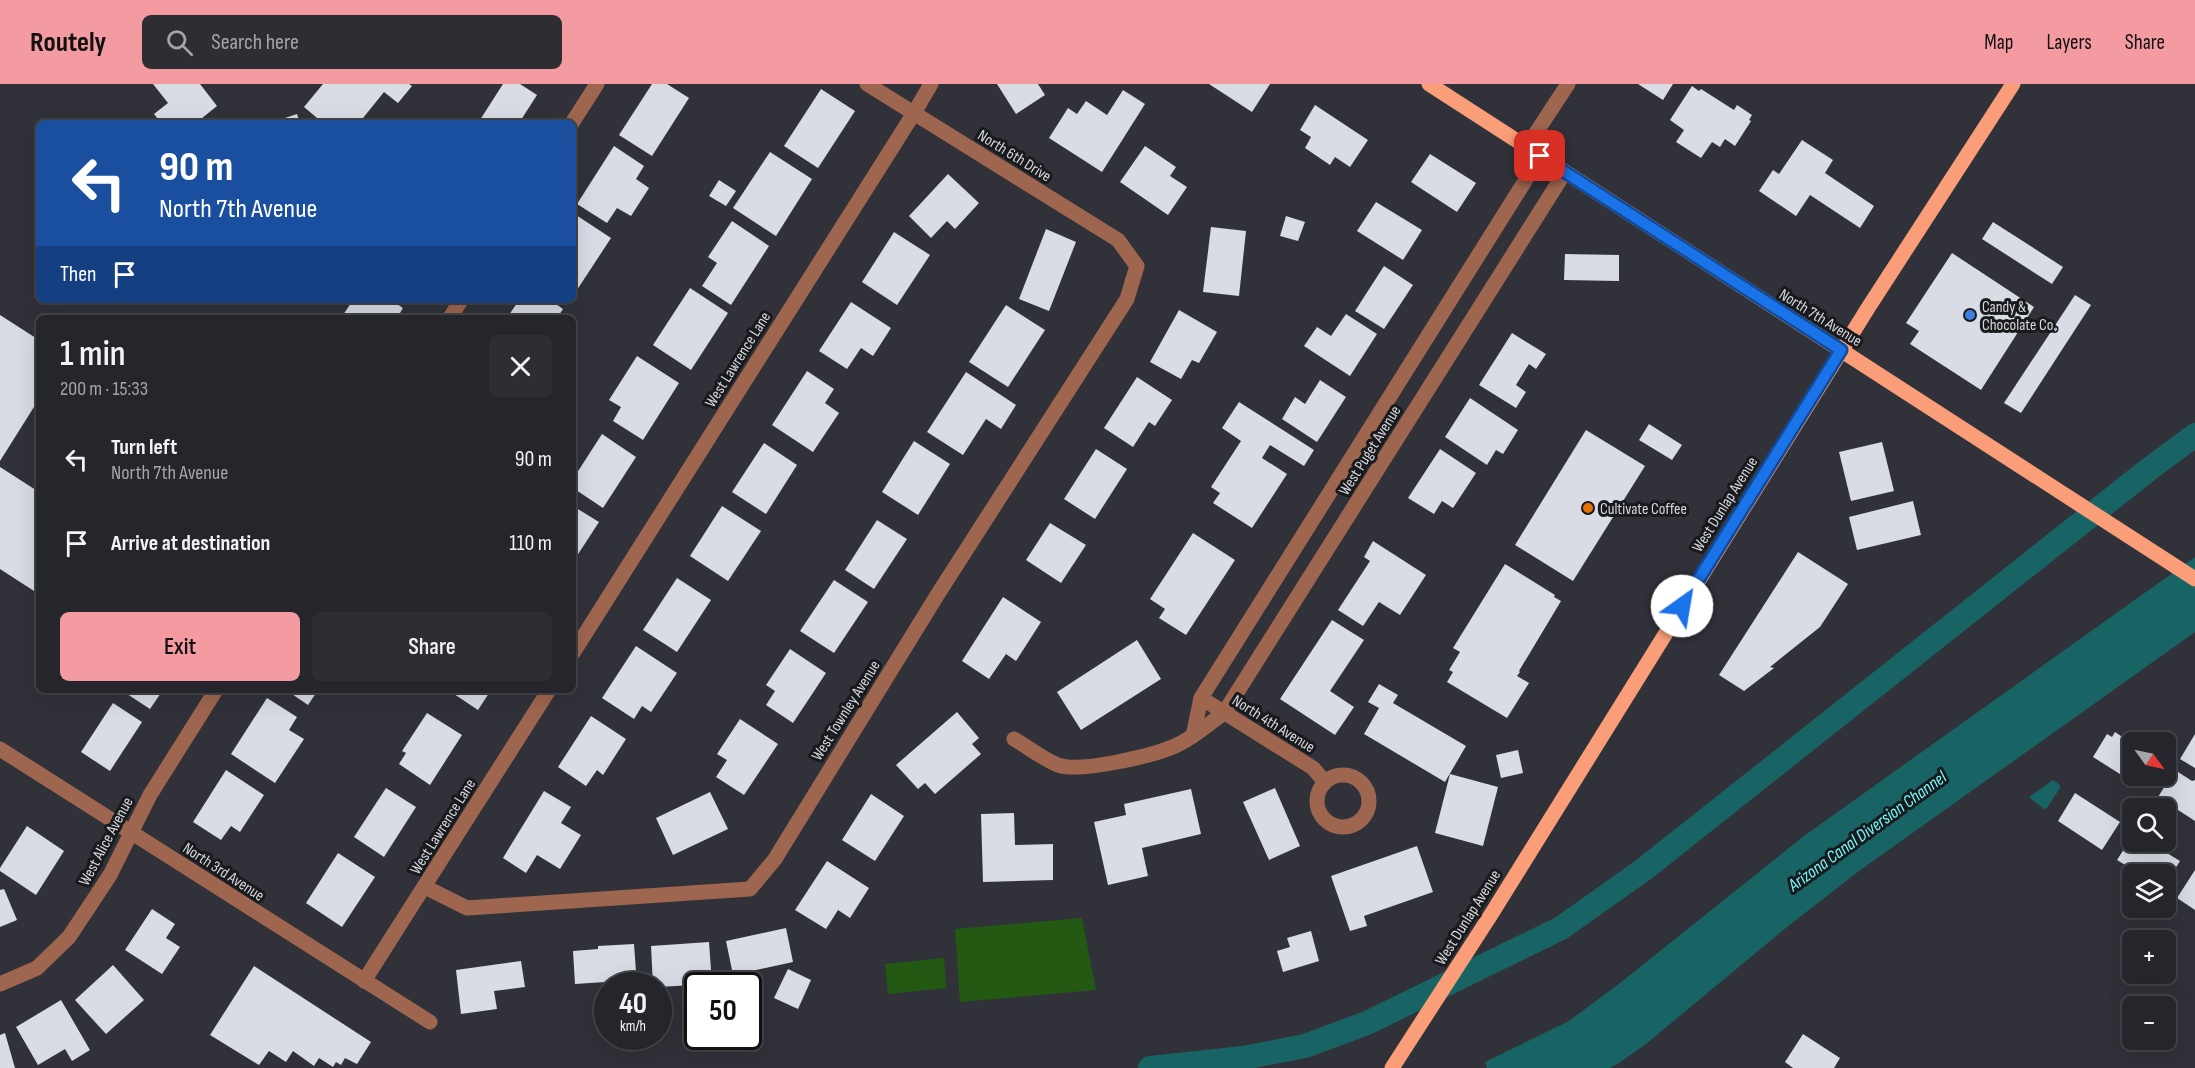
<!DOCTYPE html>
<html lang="en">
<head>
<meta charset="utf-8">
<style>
	:root { --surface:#25262b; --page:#2d2e33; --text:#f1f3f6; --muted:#a3a5a9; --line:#424347; --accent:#f49aa1 }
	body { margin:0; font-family:"Sofia Sans Condensed",sans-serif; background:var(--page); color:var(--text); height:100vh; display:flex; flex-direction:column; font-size:22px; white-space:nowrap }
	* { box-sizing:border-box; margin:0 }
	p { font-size:20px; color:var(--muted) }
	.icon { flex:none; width:33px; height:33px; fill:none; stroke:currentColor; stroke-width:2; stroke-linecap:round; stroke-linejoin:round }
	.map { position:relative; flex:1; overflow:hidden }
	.side { position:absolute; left:36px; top:231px; width:540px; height:378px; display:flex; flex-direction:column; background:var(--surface); border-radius:9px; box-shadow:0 6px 24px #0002,0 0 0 2px var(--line) }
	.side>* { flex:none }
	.guide { position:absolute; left:36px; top:36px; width:540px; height:183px; border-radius:9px; box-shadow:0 6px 24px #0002,0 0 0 2px var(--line); background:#1a4fa0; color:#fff; overflow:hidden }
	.needle { width:39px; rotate:123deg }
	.buttons { position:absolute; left:2122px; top:648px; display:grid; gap:12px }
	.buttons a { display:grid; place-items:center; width:54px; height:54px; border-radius:9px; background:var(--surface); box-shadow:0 6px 24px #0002,0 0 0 2px var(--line); font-size:30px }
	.speed { position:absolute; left:594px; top:888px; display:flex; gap:12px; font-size:30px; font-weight:700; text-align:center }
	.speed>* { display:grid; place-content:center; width:78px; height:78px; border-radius:50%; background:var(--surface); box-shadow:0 6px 24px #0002,0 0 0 2px var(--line); line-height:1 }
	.speed small { font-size:15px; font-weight:400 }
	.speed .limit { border:3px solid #111; border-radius:9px; background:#fff; color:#111 }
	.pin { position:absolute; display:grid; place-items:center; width:51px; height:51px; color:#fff; margin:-26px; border-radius:12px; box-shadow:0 3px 9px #0006 }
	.me { position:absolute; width:66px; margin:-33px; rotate:32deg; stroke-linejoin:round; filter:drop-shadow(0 0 4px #0008) }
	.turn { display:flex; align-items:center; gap:21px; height:126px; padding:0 24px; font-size:27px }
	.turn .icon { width:78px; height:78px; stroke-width:2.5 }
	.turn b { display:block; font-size:42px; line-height:51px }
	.then { display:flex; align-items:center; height:57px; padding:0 24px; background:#0003; gap:12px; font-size:22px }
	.round { display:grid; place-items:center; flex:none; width:63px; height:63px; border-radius:9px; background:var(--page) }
	.headline { display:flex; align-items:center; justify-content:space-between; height:102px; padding:0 24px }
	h1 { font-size:36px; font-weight:600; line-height:45px }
	.cta { display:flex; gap:12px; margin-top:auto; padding:12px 24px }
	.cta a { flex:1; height:69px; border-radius:9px; background:var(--accent); color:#111; font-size:24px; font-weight:600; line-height:69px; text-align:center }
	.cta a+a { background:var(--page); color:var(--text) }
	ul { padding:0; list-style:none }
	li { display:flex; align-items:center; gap:18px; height:84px; padding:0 24px }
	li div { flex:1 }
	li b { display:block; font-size:22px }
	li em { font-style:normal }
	header { display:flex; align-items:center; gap:36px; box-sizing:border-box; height:84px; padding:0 30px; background:var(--accent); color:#111 }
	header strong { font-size:28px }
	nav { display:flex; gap:33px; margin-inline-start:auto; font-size:21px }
	.search { width:420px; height:54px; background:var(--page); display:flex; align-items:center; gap:15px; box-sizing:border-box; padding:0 21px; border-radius:9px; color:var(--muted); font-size:22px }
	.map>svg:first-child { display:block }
	.green { fill:#235912 }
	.water { fill:#186465 }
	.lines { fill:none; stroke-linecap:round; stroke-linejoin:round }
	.canal { stroke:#186465; stroke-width:24 }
	.building { fill:#d9dbe5 }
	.minor { stroke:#9e664f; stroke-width:15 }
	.major { stroke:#f99e78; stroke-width:15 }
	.route-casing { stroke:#114b97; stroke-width:15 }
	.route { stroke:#1a73e8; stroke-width:10 }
	.shop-dot { fill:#3f7fe0; stroke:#191a1d; stroke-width:2 }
	.food-dot { fill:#e8710a; stroke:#191a1d; stroke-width:2 }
	.labels { text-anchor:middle; stroke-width:6; stroke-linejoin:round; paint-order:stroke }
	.street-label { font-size:16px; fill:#d8d9dd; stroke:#191a1d }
	.poi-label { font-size:16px; fill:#d8d9dd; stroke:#191a1d; text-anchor:start }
	.water-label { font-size:18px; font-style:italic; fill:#73fafc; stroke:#191a1d }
</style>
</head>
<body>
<header>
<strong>Routely</strong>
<div class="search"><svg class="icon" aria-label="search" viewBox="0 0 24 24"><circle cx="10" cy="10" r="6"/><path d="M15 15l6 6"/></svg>Search here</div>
<nav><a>Map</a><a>Layers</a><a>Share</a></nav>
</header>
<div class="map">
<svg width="2195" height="984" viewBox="0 0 2195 984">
	<rect width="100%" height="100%" fill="#313239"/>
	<!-- green -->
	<g class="green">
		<path d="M 1082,834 L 1096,906 L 960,918 L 955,845 Z"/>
		<path d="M 944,874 L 946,904 L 888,910 L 885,880 Z"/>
	</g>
	<!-- water -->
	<g class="water">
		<path d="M 2195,473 L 2195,548 L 1859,787 L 1787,843 L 1646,960 L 1619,979 L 1610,984 L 1487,984 L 1485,978 L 1569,937 L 1620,899 L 1804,752 Z"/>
		<path d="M 2053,696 L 2060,701 L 2060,704 L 2047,724 L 2044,725 L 2029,713 Z"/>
	</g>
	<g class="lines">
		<!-- canal -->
		<path class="canal" d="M 1150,984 L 1243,974 L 1305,962 L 1367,939 L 1561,844 L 1643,786 L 2148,386 L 2195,351"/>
	</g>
	<!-- building -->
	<g class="building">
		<path d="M 153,0 L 200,0 L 217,22 L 196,39 L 161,39 L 154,30 L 168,19 Z"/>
		<path d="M 323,0 L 409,0 L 412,2 L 398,19 L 384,8 L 359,39 L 323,39 L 304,23 Z"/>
		<path d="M 503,0 L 520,0 L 537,11 L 519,39 L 478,39 Z"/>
		<path d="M 652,0 L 667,0 L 689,14 L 652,72 L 619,51 Z"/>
		<path d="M 997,0 L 1038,0 L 1045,11 L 1016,30 Z"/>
		<path d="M 1209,0 L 1270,0 L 1252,28 Z"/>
		<path d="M 1638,0 L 1673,0 L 1663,16 Z"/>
		<path d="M 1692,2 L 1699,7 L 1701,5 L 1734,26 L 1737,21 L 1752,31 L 1749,36 L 1751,37 L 1735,62 L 1725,55 L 1720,63 L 1712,58 L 1701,74 L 1676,58 L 1684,46 L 1670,36 Z"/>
		<path d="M 821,5 L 855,27 L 818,84 L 784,62 Z"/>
		<path d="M 1123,6 L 1145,20 L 1102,88 L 1049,54 L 1068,24 L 1077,30 L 1086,17 L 1107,31 Z"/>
		<path d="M 1315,21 L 1368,56 L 1350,83 L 1335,73 L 1330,81 L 1305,64 L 1311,53 L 1300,46 Z"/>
		<path d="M 297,30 L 300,39 L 270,39 Z"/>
		<path d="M 1802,56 L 1833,76 L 1825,89 L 1874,122 L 1860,144 L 1810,111 L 1796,132 L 1759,107 L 1773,86 L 1779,90 Z"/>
		<path d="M 614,62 L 644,82 L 636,95 L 649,104 L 631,132 L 617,124 L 607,139 L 577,120 Z"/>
		<path d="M 1145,62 L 1176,83 L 1170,92 L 1187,103 L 1168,131 L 1120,98 Z"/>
		<path d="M 770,68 L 812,95 L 776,152 L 733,124 Z"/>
		<path d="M 1430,70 L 1476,99 L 1457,128 L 1411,98 Z"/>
		<path d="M 948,90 L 979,119 L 955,145 L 947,137 L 931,154 L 909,132 Z"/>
		<path d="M 719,96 L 736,107 L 726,122 L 709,112 Z"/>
		<path d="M 1376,118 L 1422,146 L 1403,176 L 1357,147 Z"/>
		<path d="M 573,129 L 611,154 L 573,212 Z"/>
		<path d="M 1286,132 L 1305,138 L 1298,157 L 1280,152 Z"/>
		<path d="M 732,137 L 769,162 L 731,221 L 702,202 L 717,179 L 708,173 Z"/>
		<path d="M 1993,138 L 2063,183 L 2052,200 L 1982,155 Z"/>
		<path d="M 1211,143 L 1246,147 L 1239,212 L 1203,208 Z"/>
		<path d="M 1046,145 L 1076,158 L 1049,227 L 1019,215 Z"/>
		<path d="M 894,148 L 930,171 L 897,221 L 862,198 Z"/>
		<path d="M 1952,169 L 2034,223 L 1981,306 L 1910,260 L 1919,247 L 1906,239 Z"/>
		<path d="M 1565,170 L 1619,171 L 1619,197 L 1564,196 Z"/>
		<path d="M 1384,182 L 1413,201 L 1384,245 L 1355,227 Z"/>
		<path d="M 690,204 L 728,229 L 691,286 L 653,261 Z"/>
		<path d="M 2075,211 L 2091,221 L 2021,329 L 2004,319 Z"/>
		<path d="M 353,216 L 391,216 L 403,224 L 397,234 L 341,234 Z"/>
		<path d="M 519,216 L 550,216 L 563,225 L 557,234 L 507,234 Z"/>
		<path d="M 851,218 L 891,244 L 873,272 L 861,264 L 847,285 L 819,267 Z"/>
		<path d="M 1006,221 L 1045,246 L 1008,303 L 969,278 Z"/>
		<path d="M 1179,226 L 1217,248 L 1199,279 L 1192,276 L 1181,295 L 1150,278 Z"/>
		<path d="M 1346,230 L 1377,250 L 1350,292 L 1304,262 L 1317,243 L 1331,252 Z"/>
		<path d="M 0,231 L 39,256 L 39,315 L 0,377 Z"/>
		<path d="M 1512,249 L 1546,270 L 1536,285 L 1529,280 L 1516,301 L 1526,308 L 1516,324 L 1479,301 Z"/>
		<path d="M 637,272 L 679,299 L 643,356 L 613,337 L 621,323 L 609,316 Z"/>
		<path d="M 807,287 L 834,305 L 825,319 L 839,329 L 813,368 L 772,341 Z"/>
		<path d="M 966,288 L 1016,321 L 1001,345 L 986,335 L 963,371 L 927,348 Z"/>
		<path d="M 1137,293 L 1172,316 L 1155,342 L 1149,338 L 1133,363 L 1104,344 Z"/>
		<path d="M 1320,296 L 1346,313 L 1317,358 L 1282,335 L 1295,313 L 1305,320 Z"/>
		<path d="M 1470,314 L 1518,346 L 1503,370 L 1496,366 L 1487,381 L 1445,353 Z"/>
		<path d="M 1239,318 L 1314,366 L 1304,382 L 1270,361 L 1262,374 L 1287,390 L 1252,444 L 1213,419 L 1220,409 L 1211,403 L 1241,357 L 1222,344 Z"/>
		<path d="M 1649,340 L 1682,361 L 1672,376 L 1639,356 Z"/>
		<path d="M 1586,346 L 1645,382 L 1573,497 L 1515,461 Z"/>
		<path d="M 602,350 L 636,373 L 603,424 L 573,404 L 573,395 Z"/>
		<path d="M 914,357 L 950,380 L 918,431 L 882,408 Z"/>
		<path d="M 1882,358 L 1894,407 L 1851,417 L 1839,368 Z"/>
		<path d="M 764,359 L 797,381 L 766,430 L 732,408 Z"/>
		<path d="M 1096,365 L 1127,385 L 1095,435 L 1064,415 Z"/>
		<path d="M 1440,365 L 1476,389 L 1453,424 L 1442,417 L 1434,430 L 1408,414 Z"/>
		<path d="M 0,383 L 39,408 L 39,500 L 34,507 L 0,485 Z"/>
		<path d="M 1913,417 L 1921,451 L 1857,466 L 1849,433 Z"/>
		<path d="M 573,422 L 599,438 L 573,478 Z"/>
		<path d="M 722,422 L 761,447 L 728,497 L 690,472 Z"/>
		<path d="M 877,436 L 907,455 L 874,505 L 845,486 Z"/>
		<path d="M 1050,439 L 1086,461 L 1061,499 L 1026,476 Z"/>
		<path d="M 1193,449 L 1235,476 L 1186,551 L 1159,534 L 1165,525 L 1150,515 Z"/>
		<path d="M 1373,457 L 1426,491 L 1400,531 L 1379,518 L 1363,542 L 1338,526 L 1370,477 L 1364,473 Z"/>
		<path d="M 1798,468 L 1848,500 L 1820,543 L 1770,583 L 1774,584 L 1744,607 L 1719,591 Z"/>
		<path d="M 1505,480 L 1555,511 L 1554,513 L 1561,517 L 1519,587 L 1520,588 L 1517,592 L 1529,599 L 1507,634 L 1447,598 L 1453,588 L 1449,586 L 1460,568 L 1453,564 Z"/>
		<path d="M 677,494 L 711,516 L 677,568 L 643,546 Z"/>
		<path d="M 834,496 L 868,518 L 834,569 L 800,547 Z"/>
		<path d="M 1003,513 L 1041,538 L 1016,577 L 1006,570 L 989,595 L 962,577 Z"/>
		<path d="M 1332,536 L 1364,556 L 1330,607 L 1354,623 L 1335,651 L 1280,615 Z"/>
		<path d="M 1137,556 L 1161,595 L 1081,646 L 1057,608 Z"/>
		<path d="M 636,562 L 677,589 L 651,628 L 642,622 L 634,635 L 602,614 Z"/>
		<path d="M 790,565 L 826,589 L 793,639 L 766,621 L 775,607 L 766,601 Z"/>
		<path d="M 1379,600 L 1398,611 L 1393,619 L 1466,662 L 1445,698 L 1364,650 L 1379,624 L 1368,618 Z"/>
		<path d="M 121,606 L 163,606 L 150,625 Z"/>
		<path d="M 286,606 L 318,606 L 308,621 Z"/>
		<path d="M 448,606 L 491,606 L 478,626 Z"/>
		<path d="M 267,614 L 297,633 L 289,646 L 304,655 L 275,699 L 231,670 Z"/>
		<path d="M 113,619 L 142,638 L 110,687 L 81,668 Z"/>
		<path d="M 957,628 L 979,654 L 972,660 L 981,670 L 935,710 L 925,699 L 918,705 L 896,681 Z"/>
		<path d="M 427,629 L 462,651 L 430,701 L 399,680 L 406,669 L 402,667 Z"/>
		<path d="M 591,632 L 626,655 L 603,691 L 597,686 L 586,702 L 558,683 Z"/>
		<path d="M 740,635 L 778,660 L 744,711 L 716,693 L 727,676 L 717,670 Z"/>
		<path d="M 2115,648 L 2133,660 L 2133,692 L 2150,692 L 2142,704 L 2093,673 L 2107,650 L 2112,653 Z"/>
		<path d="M 2195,650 L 2195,684 L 2180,675 Z"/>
		<path d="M 1518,666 L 1523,689 L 1501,694 L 1496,671 Z"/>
		<path d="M 226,686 L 264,711 L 240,748 L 231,742 L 221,756 L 193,738 Z"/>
		<path d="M 2175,686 L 2192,697 L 2195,696 L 2195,737 L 2158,713 Z"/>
		<path d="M 1450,690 L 1498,703 L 1483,762 L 1435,749 Z"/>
		<path d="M 386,704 L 416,723 L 384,773 L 354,753 Z"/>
		<path d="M 1275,704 L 1300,762 L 1269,776 L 1243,718 Z"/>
		<path d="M 1191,705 L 1201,750 L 1142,764 L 1148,792 L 1108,801 L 1094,738 L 1126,731 L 1124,720 Z"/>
		<path d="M 544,707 L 571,723 L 561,739 L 581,751 L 560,785 L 537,771 L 526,789 L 503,774 Z"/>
		<path d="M 710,708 L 728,745 L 673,771 L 656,734 Z"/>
		<path d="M 2075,709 L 2120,738 L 2102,766 L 2058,737 Z"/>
		<path d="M 871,710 L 904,732 L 875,777 L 842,756 Z"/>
		<path d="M 1014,729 L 1015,761 L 1053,760 L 1053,796 L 983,798 L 981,730 Z"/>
		<path d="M 27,742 L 64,767 L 36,811 L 0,787 L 0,784 Z"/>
		<path d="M 2133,751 L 2133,758 L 2149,758 L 2180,777 L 2166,799 L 2166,790 L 2140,790 L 2117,776 Z"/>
		<path d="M 1417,762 L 1433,808 L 1364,832 L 1367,842 L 1350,847 L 1331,792 Z"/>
		<path d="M 338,769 L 375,793 L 342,843 L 306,819 Z"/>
		<path d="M 827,777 L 869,804 L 850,834 L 838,826 L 826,845 L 795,826 Z"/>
		<path d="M 2195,786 L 2195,826 L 2177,814 Z"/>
		<path d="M 4,805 L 17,836 L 0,843 L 0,806 Z"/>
		<path d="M 152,825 L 175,840 L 166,854 L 180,863 L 162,890 L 125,866 Z"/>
		<path d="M 786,844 L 793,878 L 733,891 L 726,857 Z"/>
		<path d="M 1311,847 L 1319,877 L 1283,888 L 1277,867 L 1290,863 L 1287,854 Z"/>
		<path d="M 709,858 L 712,900 L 658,903 L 653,902 L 651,862 Z"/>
		<path d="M 634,860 L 637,902 L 621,902 L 621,897 L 575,900 L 573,867 L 598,865 L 598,862 Z"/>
		<path d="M 521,877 L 525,903 L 494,907 L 497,925 L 461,930 L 456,886 Z"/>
		<path d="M 113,881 L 144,916 L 106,950 L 75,916 Z"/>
		<path d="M 254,882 L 371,958 L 357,980 L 345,974 L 341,981 L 336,978 L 333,983 L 319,974 L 314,982 L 293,967 L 286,978 L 269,967 L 259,981 L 210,951 Z"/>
		<path d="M 788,885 L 811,896 L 798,925 L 774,914 Z"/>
		<path d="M 61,916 L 90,966 L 72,977 L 65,965 L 38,981 L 16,943 Z"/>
		<path d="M 5,949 L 15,984 L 0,984 L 0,951 Z"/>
		<path d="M 1803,950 L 1840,974 L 1834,984 L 1793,984 L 1785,978 Z"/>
	</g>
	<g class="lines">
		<!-- minor -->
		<g class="minor">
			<path d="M 572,39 L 597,0"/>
			<path d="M 1526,64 L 1568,0"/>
			<path d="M 450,234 L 461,216"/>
			<path d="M 573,569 L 914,29 L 931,0"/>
			<path d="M 1201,614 L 1313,684 L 1325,698"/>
			<path d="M 1193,652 L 1201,614 L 1540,73"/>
			<path d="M 1014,655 C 1028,663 1043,675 1058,681 C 1080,689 1152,672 1175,662 C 1193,654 1208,640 1224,629 L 1565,88"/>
			<path d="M 0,665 L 430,938"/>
			<circle cx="1343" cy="717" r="26"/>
			<path d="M 425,803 L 467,824 L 750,805 L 775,775 L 936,513 L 1127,215 L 1137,182 L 1118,156 L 867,0"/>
			<path d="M 364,897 L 549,606"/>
			<path d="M 0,900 L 37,884 L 69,853 L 110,791 L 150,711 L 216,606"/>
		</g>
		<!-- major -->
		<g class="major">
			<path d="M 1429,0 L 2195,495"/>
			<path d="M 1392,984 L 1492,829 L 1868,224 L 2013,0"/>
		</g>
	</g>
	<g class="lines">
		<!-- route casing -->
		<g class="route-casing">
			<path id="route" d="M 1540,72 L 1841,266 L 1682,522"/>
		</g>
		<!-- route -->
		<use href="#route" class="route"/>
	</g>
	<!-- markers -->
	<circle class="shop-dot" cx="1970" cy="231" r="6"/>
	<circle class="food-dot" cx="1588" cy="424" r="6"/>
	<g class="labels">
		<!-- street labels -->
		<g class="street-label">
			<text transform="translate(1015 71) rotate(32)" y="6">North 6th Drive</text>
			<text transform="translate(1821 233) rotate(32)" y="6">North 7th Avenue</text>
			<text transform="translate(737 275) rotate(-58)" y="6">West Lawrence Lane</text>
			<text transform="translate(1369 366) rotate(-58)" y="6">West Puget Avenue</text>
			<text transform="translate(1724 420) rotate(-58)" y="6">West Dunlap Avenue</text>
			<text transform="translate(845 626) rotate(-58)" y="6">West Townley Avenue</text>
			<text transform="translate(1274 639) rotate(32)" y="6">North 4th Avenue</text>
			<text transform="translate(442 742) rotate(-58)" y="6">West Lawrence Lane</text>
			<text transform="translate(105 757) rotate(-62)" y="6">West Alice Avenue</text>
			<text transform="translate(224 787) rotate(33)" y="6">North 3rd Avenue</text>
			<text transform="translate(1467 833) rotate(-58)" y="6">West Dunlap Avenue</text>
		</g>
		<!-- poi labels -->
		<g class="poi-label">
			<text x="1982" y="228">Candy &amp;<tspan x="1982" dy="18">Chocolate Co.</tspan></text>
			<text x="1600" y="430">Cultivate Coffee</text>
		</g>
		<!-- water labels -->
		<g class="water-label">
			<text transform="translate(1867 747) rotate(-36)" y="6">Arizona Canal Diversion Channel</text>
		</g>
	</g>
</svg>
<div class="buttons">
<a><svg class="needle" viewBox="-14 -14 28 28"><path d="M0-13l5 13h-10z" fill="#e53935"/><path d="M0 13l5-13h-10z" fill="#a3a5a9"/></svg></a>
<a><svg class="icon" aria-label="search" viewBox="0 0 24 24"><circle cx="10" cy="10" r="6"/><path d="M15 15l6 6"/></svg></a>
<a><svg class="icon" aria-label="layers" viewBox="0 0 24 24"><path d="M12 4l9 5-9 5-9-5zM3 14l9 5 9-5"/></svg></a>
<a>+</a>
<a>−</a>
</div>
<div class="speed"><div>40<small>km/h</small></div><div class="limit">50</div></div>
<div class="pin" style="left:1540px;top:72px;background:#d93025"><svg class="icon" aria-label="arrive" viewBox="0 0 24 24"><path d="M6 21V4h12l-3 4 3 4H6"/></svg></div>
<svg class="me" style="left:1682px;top:522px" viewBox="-20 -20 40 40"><circle r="19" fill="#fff"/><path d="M0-13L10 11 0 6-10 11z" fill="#1a73e8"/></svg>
<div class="guide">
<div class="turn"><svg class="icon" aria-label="left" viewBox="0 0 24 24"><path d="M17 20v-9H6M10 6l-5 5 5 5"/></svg><div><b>90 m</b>North 7th Avenue</div></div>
<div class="then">Then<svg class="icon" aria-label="arrive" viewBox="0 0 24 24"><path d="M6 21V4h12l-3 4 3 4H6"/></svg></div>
</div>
<section class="side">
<div class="headline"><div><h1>1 min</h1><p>200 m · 15:33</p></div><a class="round"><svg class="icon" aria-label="close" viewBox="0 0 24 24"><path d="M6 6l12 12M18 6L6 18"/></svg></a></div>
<ul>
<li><svg class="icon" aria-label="left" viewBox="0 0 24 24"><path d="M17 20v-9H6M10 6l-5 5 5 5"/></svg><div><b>Turn left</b><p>North 7th Avenue</p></div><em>90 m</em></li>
<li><svg class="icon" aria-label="arrive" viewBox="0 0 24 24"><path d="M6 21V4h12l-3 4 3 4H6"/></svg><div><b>Arrive at destination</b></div><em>110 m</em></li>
</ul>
<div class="cta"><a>Exit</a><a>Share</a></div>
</section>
</div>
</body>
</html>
